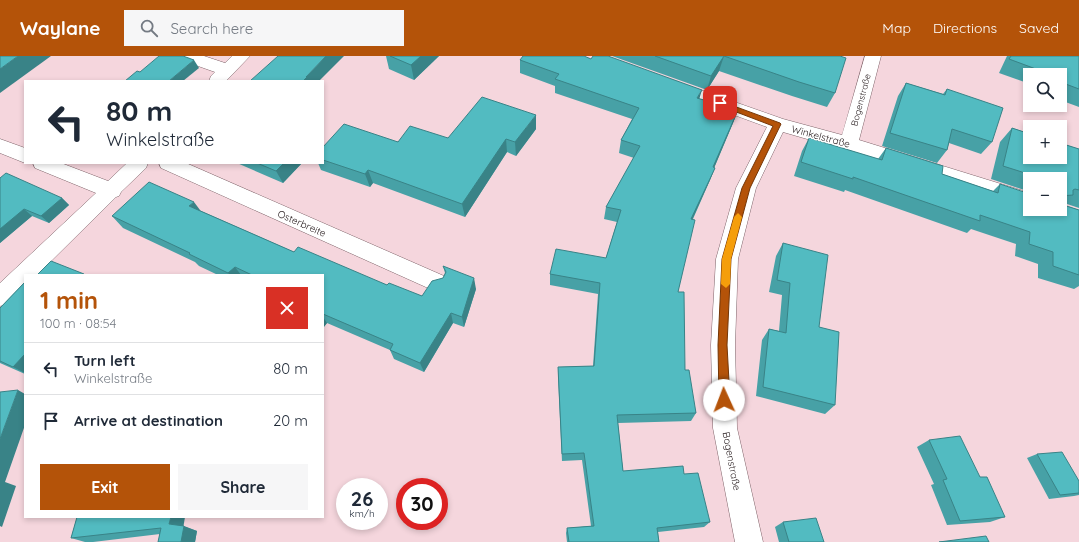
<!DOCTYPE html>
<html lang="en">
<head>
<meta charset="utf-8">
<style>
	:root { --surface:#fff; --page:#f6f6f7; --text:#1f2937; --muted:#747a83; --line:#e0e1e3; --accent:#b45309 }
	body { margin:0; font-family:Quicksand,sans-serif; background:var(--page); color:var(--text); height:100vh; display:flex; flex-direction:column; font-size:15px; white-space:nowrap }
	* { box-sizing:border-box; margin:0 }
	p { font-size:13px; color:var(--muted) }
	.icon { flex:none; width:22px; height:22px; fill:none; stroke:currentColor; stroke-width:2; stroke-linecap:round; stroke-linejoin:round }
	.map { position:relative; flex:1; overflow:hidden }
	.sheet { position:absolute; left:24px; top:218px; width:300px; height:244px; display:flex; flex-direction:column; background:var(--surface); border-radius:0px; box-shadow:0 2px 6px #0003 }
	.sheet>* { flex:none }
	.banner { position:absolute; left:24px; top:24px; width:300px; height:84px; border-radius:0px; box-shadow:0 2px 6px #0003; background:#fff; color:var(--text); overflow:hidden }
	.fabs { position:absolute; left:1023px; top:12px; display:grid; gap:8px }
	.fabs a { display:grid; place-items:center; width:44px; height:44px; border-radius:0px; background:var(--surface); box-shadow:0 2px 6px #0003; font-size:20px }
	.speed { position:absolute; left:336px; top:422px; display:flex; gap:8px; font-size:20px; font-weight:700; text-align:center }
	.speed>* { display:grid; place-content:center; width:52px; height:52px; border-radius:50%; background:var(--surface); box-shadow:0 2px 6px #0003; line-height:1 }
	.speed small { font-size:10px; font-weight:400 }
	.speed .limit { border:6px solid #d22; background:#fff; color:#111 }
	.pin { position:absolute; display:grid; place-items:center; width:34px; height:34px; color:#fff; margin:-17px; border-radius:8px; box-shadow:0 2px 6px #0006 }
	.me { position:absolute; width:44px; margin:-22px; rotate:358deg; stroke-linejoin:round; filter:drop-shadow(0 0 3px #0008) }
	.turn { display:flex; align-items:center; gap:14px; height:84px; padding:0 16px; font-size:18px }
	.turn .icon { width:52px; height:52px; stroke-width:2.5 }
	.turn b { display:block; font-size:28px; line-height:34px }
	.round { display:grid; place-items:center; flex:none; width:42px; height:42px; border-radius:0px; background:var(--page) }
	.head { display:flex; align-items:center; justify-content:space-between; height:68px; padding:0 16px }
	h1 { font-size:24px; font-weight:800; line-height:30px; color:var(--accent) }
	.cta { display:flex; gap:8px; margin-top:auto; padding:8px 16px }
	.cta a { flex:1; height:46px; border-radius:0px; background:var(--accent); color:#fff; font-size:16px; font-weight:800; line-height:46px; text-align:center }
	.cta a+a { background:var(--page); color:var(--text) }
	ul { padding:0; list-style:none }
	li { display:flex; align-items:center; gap:12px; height:52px; padding:0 16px; border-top:1px solid var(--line) }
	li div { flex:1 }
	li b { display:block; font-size:15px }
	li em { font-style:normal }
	header { display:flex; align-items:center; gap:24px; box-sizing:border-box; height:56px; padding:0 20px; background:var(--accent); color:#fff }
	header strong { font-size:19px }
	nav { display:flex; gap:22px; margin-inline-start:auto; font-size:14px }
	.search { width:280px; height:36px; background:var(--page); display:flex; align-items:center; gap:10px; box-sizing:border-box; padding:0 14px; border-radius:0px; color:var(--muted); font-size:15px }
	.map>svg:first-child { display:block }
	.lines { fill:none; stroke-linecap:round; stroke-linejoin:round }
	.street-casing { stroke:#7f646a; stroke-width:1 }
	.street { fill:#fff; fill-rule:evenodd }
	.wall { fill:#47a1a6 }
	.shaded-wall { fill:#398387 }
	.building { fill:#52bbc1; stroke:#398387 }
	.route { fill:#b45309; stroke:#753606 }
	.slow { fill:#f59e0b }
	.labels { text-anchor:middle; stroke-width:3; stroke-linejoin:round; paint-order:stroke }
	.far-street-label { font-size:9px; fill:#251a1c; stroke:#fff }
	.street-label { font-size:10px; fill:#251a1c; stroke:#fff }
</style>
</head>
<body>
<header>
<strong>Waylane</strong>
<div class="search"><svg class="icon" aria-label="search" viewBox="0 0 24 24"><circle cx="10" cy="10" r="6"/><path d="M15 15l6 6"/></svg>Search here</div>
<nav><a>Map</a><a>Directions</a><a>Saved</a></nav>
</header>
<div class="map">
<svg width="1079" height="486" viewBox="0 0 1079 486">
	<rect width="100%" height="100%" fill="#f5d6dd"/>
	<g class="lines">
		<!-- street casing -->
		<g class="street-casing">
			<g id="street">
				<path d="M 179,0 L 204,0 L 225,7 L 232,0 L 250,0 L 226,25 L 209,25 L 211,20 L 215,16 L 181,4 Z"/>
				<path d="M 865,0 L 881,0 L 859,84 L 1030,137 L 1030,153 L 845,94 L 783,76 L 756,132 L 738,203 L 735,289 L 737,372 L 763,486 L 735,486 L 713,372 L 711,289 L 716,203 L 736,132 L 767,71 L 666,34 L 663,30 L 666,26 L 672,24 L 783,63 L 842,79 Z"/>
				<path d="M 0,83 L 25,92 L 25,107 L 0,97 Z"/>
				<path d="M 33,107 L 61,107 L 108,125 L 127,107 L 148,107 L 146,112 L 121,136 L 119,140 L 116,141 L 37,219 L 25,219 L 25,231 L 8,248 L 0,250 L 0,227 L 96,137 L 35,112 Z"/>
				<path d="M 159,107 L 186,107 L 444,220 L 447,226 L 444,232 L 436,235 L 428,232 L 161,112 Z"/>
			</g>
		</g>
		<!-- street -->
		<use href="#street" class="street"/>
	</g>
	<!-- wall -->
	<g class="wall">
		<path d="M 386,0 L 439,0 L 414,24 L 389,13 Z"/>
		<path d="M 612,0 L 840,0 L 835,37 L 827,51 L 792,40 L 719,15 L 707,34 Z"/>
		<path d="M 1007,0 L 1079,0 L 1079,51 L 1060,44 L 1060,19 L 1030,19 L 1030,28 L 999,17 Z"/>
		<path d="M 591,3 L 699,43 L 738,54 L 733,67 L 714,112 L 715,112 L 710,124 L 693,163 L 678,236 L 685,314 L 696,357 L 691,365 L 618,367 L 623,415 L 684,418 L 710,466 L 704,471 L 658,476 L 659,486 L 567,486 L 566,477 L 567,472 L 591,470 L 582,404 L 562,405 L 558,320 L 558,311 L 593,310 L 598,238 L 550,229 L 550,218 L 606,202 L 617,166 L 604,163 L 606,151 L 634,102 L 619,97 L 621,84 L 632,63 L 555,37 L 555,30 L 520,17 L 520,4 Z"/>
		<path d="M 906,27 L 943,38 L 947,33 L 992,86 L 981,98 L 949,87 L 947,94 L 937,107 L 882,90 L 898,40 Z"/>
		<path d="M 1012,72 L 1079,93 L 1079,152 L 1064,147 L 1062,148 L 1079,154 L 1079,230 L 1074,233 L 1038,222 L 1038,208 L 1015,200 L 1016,188 L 971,173 L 967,177 L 845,134 L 844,136 L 794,120 L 802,95 L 809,82 L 878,103 L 886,92 L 942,118 L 993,135 L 1000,128 L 1060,153 L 1060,123 L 1030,123 L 1030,136 L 991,123 L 1000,86 Z"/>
		<path d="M 536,73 L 516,100 L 507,96 L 465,161 L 373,127 L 370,131 L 321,114 L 318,107 L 323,107 L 323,91 L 448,82 Z"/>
		<path d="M 237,107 L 302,107 L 283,127 Z"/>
		<path d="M 0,122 L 62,142 L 69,149 L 49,167 L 32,160 L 0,187 Z"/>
		<path d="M 201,155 L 294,196 L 387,229 L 422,240 L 443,222 L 445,217 L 443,210 L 476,233 L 464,271 L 453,267 L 424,316 L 394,303 L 390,294 L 327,267 L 323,272 L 323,219 L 218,219 L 199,210 L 195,206 L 123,172 L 112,160 Z"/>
		<path d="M 783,187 L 819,271 L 835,349 L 825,358 L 756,340 L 762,284 L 769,273 L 779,275 L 782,239 L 769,236 L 776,200 Z"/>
		<path d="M 25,226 L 25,318 L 0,307 L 0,252 Z"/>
		<path d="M 929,384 L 980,421 L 1005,461 L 990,466 L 947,469 L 931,429 L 934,428 L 917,391 Z"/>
		<path d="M 1037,398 L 1079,425 L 1079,439 L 1074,440 L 1049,443 L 1027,402 Z"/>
		<path d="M 77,461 L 183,470 L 197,475 L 195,486 L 158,486 L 160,478 L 93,486 L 85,486 L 71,482 Z"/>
		<path d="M 783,466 L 824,486 L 779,486 L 775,471 Z"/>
	</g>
	<!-- shaded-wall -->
	<g class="shaded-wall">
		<path d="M 18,0 L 51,0 L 0,37 L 0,13 Z"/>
		<path d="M 326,0 L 344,0 L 319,25 L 304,25 L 306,21 Z"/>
		<path d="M 421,0 L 439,0 L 414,24 L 411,9 Z"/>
		<path d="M 724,0 L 719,15 L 707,34 L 711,20 Z"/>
		<path d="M 194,4 L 199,12 L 183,25 L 169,25 Z"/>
		<path d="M 702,34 L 698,47 L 697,42 Z"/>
		<path d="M 738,54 L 733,67 L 709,124 L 713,111 Z"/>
		<path d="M 536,59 L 536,73 L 516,100 L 515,86 Z"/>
		<path d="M 506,83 L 507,96 L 465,161 L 462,148 Z"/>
		<path d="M 284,107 L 302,107 L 283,127 L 276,115 Z"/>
		<path d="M 715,112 L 710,124 L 687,175 L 691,163 Z"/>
		<path d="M 368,114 L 373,127 L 370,131 L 365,118 Z"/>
		<path d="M 62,142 L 69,149 L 49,167 L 41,160 Z"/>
		<path d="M 194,146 L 203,158 L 189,150 Z"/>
		<path d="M 24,153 L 32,160 L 0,187 L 0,173 Z"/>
		<path d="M 235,211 L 241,219 L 230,219 L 228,217 Z"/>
		<path d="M 474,222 L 476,233 L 464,271 L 462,261 Z"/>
		<path d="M 451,257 L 453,267 L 424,316 L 420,307 Z"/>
		<path d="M 323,261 L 327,267 L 323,272 Z"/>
		<path d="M 25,298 L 25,317 L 13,311 Z"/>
		<path d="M 18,334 L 25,338 L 25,369 L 5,426 L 16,430 L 2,471 L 0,470 L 0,383 Z"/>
		<path d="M 171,461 L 185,461 L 183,473 L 169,468 Z"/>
		<path d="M 184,470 L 197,475 L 195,486 L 181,486 Z"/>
	</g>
	<!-- building -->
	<g class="building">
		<path d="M 0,0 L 18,0 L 0,13 Z"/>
		<path d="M 159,0 L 183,0 L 194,4 L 169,25 L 125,25 L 137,15 L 140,16 Z"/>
		<path d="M 278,0 L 326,0 L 306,21 L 307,21 L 303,25 L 250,25 Z"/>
		<path d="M 390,0 L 421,0 L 411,9 Z"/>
		<path d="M 523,0 L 584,0 L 591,3 L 593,0 L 608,0 L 702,34 L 697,42 L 738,54 L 713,111 L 715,112 L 691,163 L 695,164 L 678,236 L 684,236 L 685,314 L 689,314 L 696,357 L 617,359 L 623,415 L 683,410 L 684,418 L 698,417 L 710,466 L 657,472 L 659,486 L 569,486 L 567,472 L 594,470 L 584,397 L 562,398 L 558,311 L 594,310 L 600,227 L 550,218 L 556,193 L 606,202 L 621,154 L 606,151 L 640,90 L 621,84 L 639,52 L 555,23 L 559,18 L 520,4 Z"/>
		<path d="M 655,0 L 840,0 L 846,2 L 835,37 L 799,26 L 724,0 L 711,20 Z"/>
		<path d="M 1011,0 L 1079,0 L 1079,33 L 1063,27 L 1064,23 L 1060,22 L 1060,19 L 1052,19 L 1009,3 Z"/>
		<path d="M 906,27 L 945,39 L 947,33 L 1003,52 L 992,86 L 952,73 L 947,94 L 890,77 Z"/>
		<path d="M 482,41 L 536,59 L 515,86 L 506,83 L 462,148 L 368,114 L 365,118 L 323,104 L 323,91 L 344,68 L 398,86 L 410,70 L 448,82 Z"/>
		<path d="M 1012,72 L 1030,78 L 1030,101 L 1060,101 L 1060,87 L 1079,93 L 1079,134 L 1075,133 L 1073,134 L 1073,139 L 1060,140 L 1060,123 L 1044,123 L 1003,110 Z"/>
		<path d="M 809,82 L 882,104 L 886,92 L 943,110 L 942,118 L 998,137 L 1000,128 L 1030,138 L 1030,153 L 1060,153 L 1060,148 L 1079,154 L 1079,219 L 1053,210 L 1053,196 L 1029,188 L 1030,176 L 980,159 L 980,165 L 853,121 L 853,123 L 801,106 Z"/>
		<path d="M 257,107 L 284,107 L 276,115 Z"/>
		<path d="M 6,117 L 62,142 L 41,160 L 24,153 L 0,173 L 0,122 Z"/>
		<path d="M 149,126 L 194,146 L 189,150 L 294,196 L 298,191 L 387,229 L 389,227 L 422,240 L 432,225 L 443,222 L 446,216 L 443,210 L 474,222 L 462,261 L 451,257 L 420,307 L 390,294 L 393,288 L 323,258 L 323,219 L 252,219 L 235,211 L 228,217 L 189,198 L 190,197 L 112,160 Z"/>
		<path d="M 783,187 L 828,199 L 819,271 L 839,276 L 835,349 L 763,331 L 769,273 L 786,277 L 790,227 L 777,224 Z"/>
		<path d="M 51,205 L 84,218 L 84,219 L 37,219 Z"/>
		<path d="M 25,226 L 25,298 L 13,311 L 0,305 L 0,252 Z"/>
		<path d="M 18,334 L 0,383 L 0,336 Z"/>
		<path d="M 960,380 L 980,421 L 987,421 L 1005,461 L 960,465 L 943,424 L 947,423 L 929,384 Z"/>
		<path d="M 1062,396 L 1079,425 L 1079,437 L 1060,439 L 1037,398 Z"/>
		<path d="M 77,461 L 171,461 L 169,468 L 184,470 L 181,486 L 158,486 L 161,472 L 71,482 Z"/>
		<path d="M 816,462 L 824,486 L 789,486 L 783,466 Z"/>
		<path d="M 986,480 L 989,486 L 939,486 Z"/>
	</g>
	<!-- route -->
	<path class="route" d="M 720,45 L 780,67 L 781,68 L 750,132 L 731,203 L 727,289 L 730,344 L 728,348 L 724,349 L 721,348 L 719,344 L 718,289 L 722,203 L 742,132 L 773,70 L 718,49 L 716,47 Z"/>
	<!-- slow -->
	<path class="slow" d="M 738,157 L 742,161 L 731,203 L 730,228 L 726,232 L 721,228 L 722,203 L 734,161 Z"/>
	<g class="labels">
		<!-- far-street labels -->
		<g class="far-street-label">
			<text transform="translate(861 44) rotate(-75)" y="3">Bogenstraße</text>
		</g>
		<!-- street labels -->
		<g class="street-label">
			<text transform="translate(821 80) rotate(15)" y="4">Winkelstraße</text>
			<text transform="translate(302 167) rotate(24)" y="4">Osterbreite</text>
			<text transform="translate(732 405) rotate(79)" y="4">Bogenstraße</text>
		</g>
	</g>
</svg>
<div class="fabs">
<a><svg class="icon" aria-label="search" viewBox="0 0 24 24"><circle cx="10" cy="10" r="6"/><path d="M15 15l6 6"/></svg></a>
<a>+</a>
<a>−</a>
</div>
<div class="speed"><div>26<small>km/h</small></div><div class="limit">30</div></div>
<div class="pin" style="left:720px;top:47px;background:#d93025"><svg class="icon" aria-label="arrive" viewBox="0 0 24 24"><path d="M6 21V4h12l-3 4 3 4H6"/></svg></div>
<svg class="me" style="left:724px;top:344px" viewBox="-20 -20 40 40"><circle r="19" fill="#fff"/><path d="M0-13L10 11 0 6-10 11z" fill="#b45309"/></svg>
<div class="banner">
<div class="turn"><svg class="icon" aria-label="left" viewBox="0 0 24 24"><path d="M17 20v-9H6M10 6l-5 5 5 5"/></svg><div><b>80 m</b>Winkelstraße</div></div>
</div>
<section class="sheet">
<div class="head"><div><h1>1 min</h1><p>100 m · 08:54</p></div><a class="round" style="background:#d93025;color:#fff"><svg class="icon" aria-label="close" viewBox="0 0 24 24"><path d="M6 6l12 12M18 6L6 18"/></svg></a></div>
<ul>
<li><svg class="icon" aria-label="left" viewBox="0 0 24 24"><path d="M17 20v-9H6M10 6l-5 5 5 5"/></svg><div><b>Turn left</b><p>Winkelstraße</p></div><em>80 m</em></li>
<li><svg class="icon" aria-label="arrive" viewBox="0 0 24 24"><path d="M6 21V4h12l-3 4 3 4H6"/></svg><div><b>Arrive at destination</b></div><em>20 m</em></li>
</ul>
<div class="cta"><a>Exit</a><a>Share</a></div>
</section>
</div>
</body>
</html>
